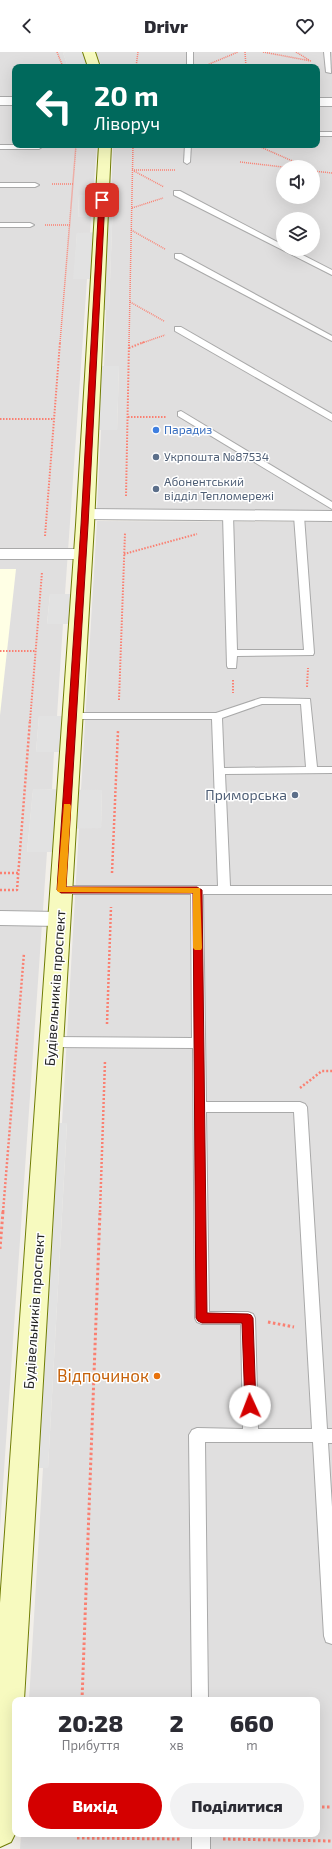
<!DOCTYPE html>
<html lang="uk">
<head>
<meta charset="utf-8">
<style>
	:root { --surface:#fff; --page:#f2f2f3; --text:#2b2b33; --muted:#7c7c81; --accent:#d40000 }
	body { margin:0; font-family:"Exo 2",sans-serif; background:var(--page); color:var(--text); height:100vh; display:flex; flex-direction:column; font-size:15px; white-space:nowrap }
	* { box-sizing:border-box; margin:0 }
	p { font-size:13px; color:var(--muted) }
	.icon { flex:none; width:22px; height:22px; fill:none; stroke:currentColor; stroke-width:2; stroke-linecap:round; stroke-linejoin:round }
	.map { position:relative; flex:1; overflow:hidden }
	.details { position:absolute; left:12px; top:1645px; width:308px; height:140px; display:flex; flex-direction:column; background:var(--surface); border-radius:8px; box-shadow:0 4px 16px #0002 }
	.details>* { flex:none }
	.hud { position:absolute; left:12px; top:12px; width:308px; height:84px; border-radius:8px; box-shadow:0 4px 16px #0002; background:#00695c; color:#fff; overflow:hidden }
	.buttons { position:absolute; left:276px; top:108px; display:grid; gap:8px }
	.buttons a { display:grid; place-items:center; width:44px; height:44px; border-radius:50%; background:var(--surface); box-shadow:0 4px 16px #0002; font-size:20px }
	.pin { position:absolute; display:grid; place-items:center; width:34px; height:34px; color:#fff; margin:-17px; border-radius:8px; box-shadow:0 2px 6px #0006 }
	.me { position:absolute; width:44px; margin:-22px; rotate:358deg; stroke-linejoin:round; filter:drop-shadow(0 0 3px #0008) }
	.turn { display:flex; align-items:center; gap:14px; height:84px; padding:0 16px; font-size:18px }
	.turn .icon { width:52px; height:52px; stroke-width:2.5 }
	.turn b { display:block; font-size:28px; line-height:34px }
	.eta { display:flex; justify-content:space-evenly; align-items:center; height:68px; text-align:center }
	.eta b { font-size:24px; font-weight:800; line-height:28px }
	.action { display:flex; gap:8px; margin-top:auto; padding:8px 16px }
	.action a { flex:1; height:46px; border-radius:24px; background:var(--accent); color:#fff; font-size:16px; font-weight:800; line-height:46px; text-align:center }
	.action a+a { background:var(--page); color:var(--text) }
	header { display:flex; justify-content:space-between; align-items:center; height:52px; padding:0 16px; background:var(--surface); font-size:18px; font-weight:800 }
	.map>svg:first-child { display:block }
	.residential { fill:#e0dfdf; fill-rule:evenodd }
	.education { fill:#ffffe5 }
	.parking { fill:#e2e2e2 }
	.lines { fill:none; stroke-linecap:round; stroke-linejoin:round }
	.service-casing { stroke:#a9a9a9; stroke-width:2 }
	.minor-casing { stroke:#a9a9a9; stroke-width:2 }
	.secondary-casing { stroke:#707d05; stroke-width:2 }
	.path-far3 { stroke:#fa8072; stroke-width:1.5; stroke-dasharray:1 1; stroke-linecap:butt }
	.path-far2 { stroke:#fa8072; stroke-width:2; stroke-dasharray:1.5 1.5; stroke-linecap:butt }
	.path-far1 { stroke:#fa8072; stroke-width:2.5; stroke-dasharray:2 2; stroke-linecap:butt }
	.path { stroke:#fa8072; stroke-width:3; stroke-dasharray:2.5 2.5; stroke-linecap:butt }
	.service { fill:#fff; fill-rule:evenodd }
	.minor { fill:#fff; fill-rule:evenodd }
	.secondary { fill:#f7fabf; fill-rule:evenodd }
	.route { fill:#d40000; stroke:#8a0000 }
	.slow { fill:#f59e0b }
	.shop-dot { fill:#3f7fe0; stroke:#fff; stroke-width:1.5 }
	.service-dot { fill:#5c6f8a; stroke:#fff; stroke-width:1.5 }
	.food-dot { fill:#e8710a; stroke:#fff; stroke-width:1.5 }
	.labels { text-anchor:middle; stroke-width:3; stroke-linejoin:round; paint-order:stroke }
	.far-shop-label { font-size:12px; fill:#366cbe; stroke:#fff; text-anchor:start }
	.far-service-label { font-size:12px; fill:#4e5e75; stroke:#fff; text-anchor:start }
	.service-label { font-size:14px; fill:#4e5e75; stroke:#fff; text-anchor:end }
	.street-label { font-size:14px; fill:#222; stroke:#fff }
	.near-food-label { font-size:17px; fill:#c56008; stroke:#fff; text-anchor:end }
</style>
</head>
<body>
<header><svg class="icon" aria-label="back" viewBox="0 0 24 24"><path d="M15 5l-7 7 7 7"/></svg>Drivr<svg class="icon" aria-label="heart" viewBox="0 0 24 24"><path d="M12 20l-8-8c-3-5 5-10 8-4 3-6 11-1 8 4z"/></svg></header>
<div class="map">
<svg width="332" height="1797" viewBox="0 0 332 1797">
	<rect width="100%" height="100%" fill="#f2efe9"/>
	<!-- residential -->
	<g class="residential">
		<path d="M 0,0 L 66,0 L 63,1 L 68,15 L 15,15 L 15,93 L 97,93 L 93,143 L 79,143 L 78,164 L 91,165 L 90,181 L 77,181 L 74,227 L 87,227 L 65,542 L 50,542 L 47,572 L 63,572 L 57,664 L 39,664 L 36,700 L 54,700 L 52,737 L 33,738 L 27,800 L 47,800 L 0,1476 Z"/>
		<path d="M 96,0 L 332,0 L 332,459 L 97,457 L 101,378 L 117,378 L 119,314 L 104,314 L 106,258 L 109,257 L 113,149 L 111,148 L 113,93 L 317,93 L 317,15 L 102,15 ZM 283,115 L 313,115 L 313,145 L 283,145 ZM 283,167 L 313,167 L 313,197 L 283,197 Z"/>
		<path d="M 97,469 L 332,470 L 332,1797 L 20,1797 L 21,1782 L 317,1782 L 317,1648 L 29,1648 L 43,1416 L 48,1416 L 67,1072 L 62,1071 L 79,776 L 101,776 L 102,738 L 81,738 Z"/>
	</g>
	<!-- education -->
	<path class="education" d="M 0,517 L 16,517 L 0,663 Z"/>
	<!-- parking -->
	<g class="parking">
		<path d="M 66,0 L 89,0 L 94,15 L 68,15 L 63,1 Z"/>
		<path d="M 79,143 L 102,143 L 102,148 L 113,148 L 109,258 L 96,258 L 98,227 L 73,227 L 77,181 L 100,180 L 101,165 L 78,165 Z"/>
		<path d="M 93,314 L 119,314 L 117,378 L 90,378 Z"/>
		<path d="M 50,542 L 80,542 L 78,572 L 47,572 Z"/>
		<path d="M 39,664 L 72,664 L 70,700 L 36,700 Z"/>
		<path d="M 33,737 L 102,738 L 101,776 L 65,777 L 64,800 L 27,800 Z"/>
		<path d="M 46,1071 L 67,1071 L 48,1416 L 23,1416 Z"/>
	</g>
	<g class="lines">
		<!-- service casing -->
		<g class="service-casing">
			<g id="service">
				<rect x="187" y="0" width="6" height="15"/>
				<path d="M 324,0 L 330,0 L 331,21 L 326,20 Z"/>
				<rect x="317" y="80" width="15" height="4"/>
				<path d="M 0,93 L 39,93 L 42,95 L 39,97 L 0,97 Z"/>
				<path d="M 185,93 L 191,93 L 190,110 L 187,112 L 184,110 Z"/>
				<path d="M 0,131 L 35,131 L 39,133 L 35,135 L 0,135 Z"/>
				<path d="M 174,139 L 180,139 L 283,193 L 283,197 L 291,197 L 332,218 L 332,223 L 174,143 Z"/>
				<path d="M 0,171 L 30,171 L 34,173 L 30,175 L 0,175 Z"/>
				<path d="M 175,202 L 181,202 L 332,284 L 332,289 L 175,206 Z"/>
				<path d="M 175,275 L 181,275 L 332,362 L 332,369 L 175,279 Z"/>
				<path d="M 181,359 L 332,450 L 332,457 L 178,364 L 178,360 Z"/>
				<path d="M 228,460 L 233,463 L 237,598 L 304,598 L 294,464 L 299,461 L 304,464 L 314,601 L 313,603 L 237,604 L 236,616 L 228,616 L 227,614 L 223,463 Z"/>
				<path d="M 261,646 L 310,647 L 317,715 L 332,715 L 332,721 L 225,722 L 230,834 L 332,834 L 332,842 L 203,842 L 206,1050 L 300,1050 L 305,1052 L 307,1055 L 327,1377 L 332,1377 L 332,1391 L 328,1391 L 332,1455 L 332,1592 L 326,1590 L 324,1584 L 313,1390 L 205,1390 L 208,1648 L 192,1648 L 189,1383 L 192,1378 L 197,1376 L 243,1377 L 241,1272 L 202,1272 L 197,1270 L 195,1266 L 193,996 L 51,995 L 47,993 L 45,990 L 47,987 L 51,985 L 192,986 L 191,842 L 61,842 L 57,841 L 55,838 L 57,835 L 61,834 L 218,834 L 212,667 L 72,667 L 67,664 L 72,661 L 216,661 ZM 262,652 L 301,652 L 306,715 L 224,716 L 222,666 ZM 206,1060 L 294,1060 L 312,1377 L 258,1377 L 255,1266 L 253,1262 L 248,1260 L 209,1260 Z"/>
				<rect x="192" y="1782" width="18" height="15"/>
			</g>
		</g>
		<!-- minor casing -->
		<g class="minor-casing">
			<g id="minor">
				<rect x="0" y="45" width="15" height="8"/>
				<rect x="317" y="46" width="15" height="8"/>
				<path d="M 85,457 L 332,459 L 332,469 L 85,467 L 79,466 L 77,462 L 79,458 Z"/>
				<path d="M 0,497 L 83,497 L 89,498 L 92,502 L 89,506 L 83,507 L 0,507 Z"/>
				<path d="M 0,859 L 59,860 L 67,862 L 70,867 L 67,872 L 59,874 L 0,873 Z"/>
			</g>
		</g>
		<!-- secondary casing -->
		<g class="secondary-casing">
			<g id="secondary">
				<path d="M 83,0 L 95,0 L 100,15 L 88,15 Z"/>
				<path d="M 99,93 L 111,93 L 94,473 L 24,1648 L 15,1648 L 15,1782 L 11,1790 L 0,1795 L 0,1551 L 76,473 Z"/>
			</g>
		</g>
		<!-- path-far3 -->
		<g class="path-far3">
			<path d="M 57,0 L 63,15"/>
			<path d="M 245,0 L 246,15"/>
			<path d="M 263,0 L 311,9"/>
			<path d="M 296,0 L 309,8"/>
			<path d="M 207,13 L 238,0"/>
			<path d="M 136,15 L 138,0"/>
			<path d="M 256,93 L 306,115"/>
			<path d="M 54,95 L 76,95"/>
			<path d="M 240,110 L 283,115"/>
			<path d="M 132,118 L 176,118"/>
			<path d="M 134,119 L 164,135"/>
			<path d="M 313,119 L 332,121"/>
			<path d="M 52,132 L 73,132"/>
			<path d="M 132,156 L 163,146"/>
			<path d="M 45,173 L 70,173"/>
			<path d="M 131,178 L 165,197"/>
			<path d="M 130,250 L 164,269"/>
			<path d="M 60,291 L 76,93"/>
			<path d="M 129,291 L 133,93"/>
			<path d="M 142,291 L 165,283"/>
		</g>
		<!-- path-far2 -->
		<g class="path-far2">
			<path d="M 129,296 L 144,290"/>
			<path d="M 128,365 L 167,365"/>
			<path d="M 0,367 L 54,367"/>
			<path d="M 126,444 L 129,290"/>
			<path d="M 45,484 L 60,290"/>
			<path d="M 124,502 L 197,482"/>
			<path d="M 0,599 L 36,599"/>
			<path d="M 233,628 L 233,641"/>
			<path d="M 307,635 L 308,616"/>
			<path d="M 119,648 L 125,481"/>
			<path d="M 30,669 L 42,520"/>
		</g>
		<!-- path-far1 -->
		<g class="path-far1">
			<path d="M 0,821 L 18,821"/>
			<path d="M 112,821 L 118,679"/>
			<path d="M 0,838 L 17,838 L 30,668"/>
			<path d="M 107,972 L 111,855"/>
			<path d="M 300,1036 L 322,1019 L 332,1019"/>
			<path d="M 3,1160 L 24,901"/>
			<path d="M 100,1160 L 105,1009"/>
		</g>
		<!-- path -->
		<g class="path">
			<path d="M 0,1197 L 3,1159"/>
			<path d="M 268,1270 L 294,1275"/>
			<path d="M 82,1648 L 100,1159"/>
			<path d="M 317,1755 L 332,1755"/>
			<path d="M 76,1782 L 76,1786 L 180,1787"/>
			<path d="M 223,1787 L 332,1789"/>
		</g>
		<!-- service -->
		<use href="#service" class="service"/>
		<!-- minor -->
		<use href="#minor" class="minor"/>
		<!-- secondary -->
		<use href="#secondary" class="secondary"/>
	</g>
	<!-- route -->
	<path class="route" d="M 102,147 L 105,148 L 88,473 L 66,835 L 197,835 L 202,838 L 207,1261 L 248,1262 L 251,1263 L 253,1266 L 256,1354 L 254,1358 L 250,1359 L 246,1358 L 245,1354 L 242,1271 L 202,1271 L 198,1269 L 196,1266 L 193,841 L 61,841 L 57,838 L 81,473 L 99,148 Z"/>
	<!-- slow -->
	<path class="slow" d="M 64,752 L 70,752 L 71,754 L 66,835 L 200,836 L 202,896 L 201,898 L 195,898 L 193,896 L 193,841 L 58,840 L 57,838 Z"/>
	<!-- markers -->
	<circle class="shop-dot" cx="156" cy="378" r="4"/>
	<g class="service-dot">
		<circle cx="156" cy="405" r="4"/>
		<circle cx="156" cy="437" r="4"/>
		<circle cx="295" cy="743" r="4"/>
	</g>
	<circle class="food-dot" cx="157" cy="1324" r="4"/>
	<g class="labels">
		<!-- far-shop labels -->
		<g class="far-shop-label">
			<text x="164" y="382">Парадиз</text>
		</g>
		<!-- far-service labels -->
		<g class="far-service-label">
			<text x="164" y="409">Укрпошта №87534</text>
			<text x="164" y="434">Абонентський<tspan x="164" dy="14">відділ Тепломережі</tspan></text>
		</g>
		<!-- service labels -->
		<g class="service-label">
			<text x="287" y="748">Приморська</text>
		</g>
		<!-- street labels -->
		<g class="street-label">
			<text transform="translate(55 936) rotate(-86)" y="5">Будівельників проспект</text>
			<text transform="translate(34 1259) rotate(-86)" y="5">Будівельників проспект</text>
		</g>
		<!-- near-food labels -->
		<g class="near-food-label">
			<text x="149" y="1330">Відпочинок</text>
		</g>
	</g>
</svg>
<div class="buttons">
<a><svg class="icon" aria-label="sound" viewBox="0 0 24 24"><path d="M4 9h4l5-4v14l-5-4H4zM17 9q2 3 0 6"/></svg></a>
<a><svg class="icon" aria-label="layers" viewBox="0 0 24 24"><path d="M12 4l9 5-9 5-9-5zM3 14l9 5 9-5"/></svg></a>
</div>
<div class="pin" style="left:102px;top:148px;background:#d93025"><svg class="icon" aria-label="arrive" viewBox="0 0 24 24"><path d="M6 21V4h12l-3 4 3 4H6"/></svg></div>
<svg class="me" style="left:250px;top:1354px" viewBox="-20 -20 40 40"><circle r="19" fill="#fff"/><path d="M0-13L10 11 0 6-10 11z" fill="#d40000"/></svg>
<div class="hud">
<div class="turn"><svg class="icon" aria-label="left" viewBox="0 0 24 24"><path d="M17 20v-9H6M10 6l-5 5 5 5"/></svg><div><b>20 m</b>Ліворуч</div></div>
</div>
<section class="details">
<div class="eta">
<div><b>20:28</b><p>Прибуття</p></div>
<div><b>2</b><p>хв</p></div>
<div><b>660</b><p>m</p></div>
</div>
<div class="action"><a>Вихід</a><a>Поділитися</a></div>
</section>
</div>
</body>
</html>
